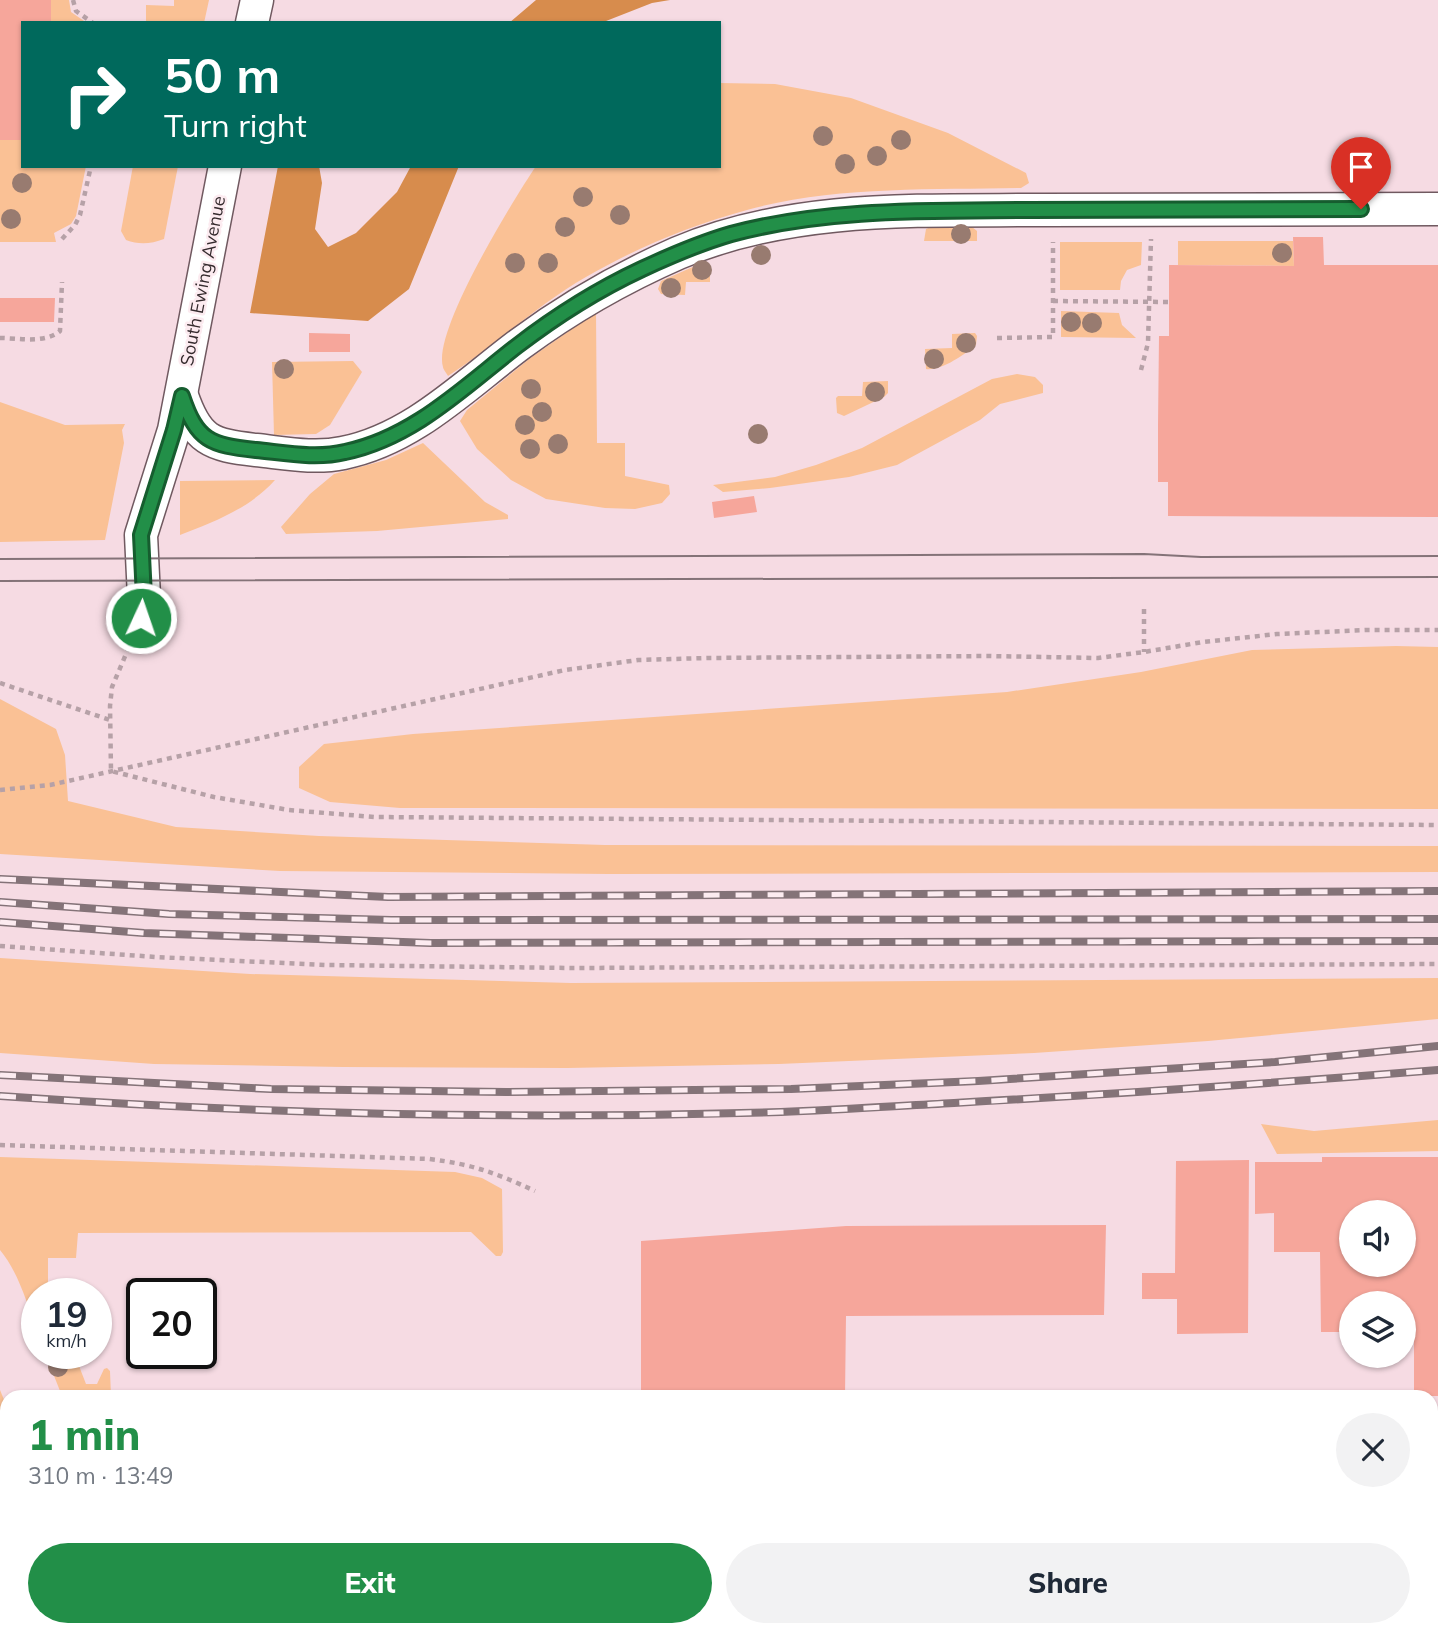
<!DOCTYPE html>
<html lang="en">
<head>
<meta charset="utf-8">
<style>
	:root { --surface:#fff; --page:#f2f2f3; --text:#1f2937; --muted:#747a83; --accent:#228f48 }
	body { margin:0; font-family:Mulish,sans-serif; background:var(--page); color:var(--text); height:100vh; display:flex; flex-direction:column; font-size:26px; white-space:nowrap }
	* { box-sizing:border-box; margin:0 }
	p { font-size:23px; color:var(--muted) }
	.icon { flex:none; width:38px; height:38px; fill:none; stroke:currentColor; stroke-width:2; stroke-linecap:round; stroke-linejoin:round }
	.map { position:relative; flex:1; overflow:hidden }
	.side { position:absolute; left:0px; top:1390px; width:1438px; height:247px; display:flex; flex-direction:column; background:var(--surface); border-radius:21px 21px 0 0; box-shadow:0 2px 5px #0004 }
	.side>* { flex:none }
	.hud { position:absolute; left:21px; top:21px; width:700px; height:147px; border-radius:0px; box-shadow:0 2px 5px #0004; background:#00695c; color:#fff; overflow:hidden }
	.fabs { position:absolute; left:1339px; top:1200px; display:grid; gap:14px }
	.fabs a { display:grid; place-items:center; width:77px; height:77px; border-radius:50%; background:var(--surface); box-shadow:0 2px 5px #0004; font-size:35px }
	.speed { position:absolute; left:21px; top:1278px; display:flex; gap:14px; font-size:35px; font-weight:700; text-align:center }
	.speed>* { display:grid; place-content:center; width:91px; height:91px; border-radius:50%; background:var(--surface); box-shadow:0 2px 5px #0004; line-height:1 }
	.speed small { font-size:18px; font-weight:400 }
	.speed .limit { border:4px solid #111; border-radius:10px; background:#fff; color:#111 }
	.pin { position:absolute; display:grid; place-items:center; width:60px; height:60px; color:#fff; margin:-72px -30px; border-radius:50% 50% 50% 0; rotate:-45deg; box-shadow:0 0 7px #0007 }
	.pin .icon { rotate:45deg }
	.me { position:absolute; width:77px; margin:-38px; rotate:3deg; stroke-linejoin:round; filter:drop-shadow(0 0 5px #0008) }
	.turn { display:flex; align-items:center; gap:24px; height:147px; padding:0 28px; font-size:32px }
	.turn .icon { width:91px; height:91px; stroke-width:2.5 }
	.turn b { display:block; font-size:49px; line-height:60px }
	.round { display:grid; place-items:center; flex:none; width:74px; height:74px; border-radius:37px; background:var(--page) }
	.summary { display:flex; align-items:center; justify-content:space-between; height:119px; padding:0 28px }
	h1 { font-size:42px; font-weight:800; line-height:52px; color:var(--accent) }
	.action { display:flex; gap:14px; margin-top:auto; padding:14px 28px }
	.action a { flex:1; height:80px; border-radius:42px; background:var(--accent); color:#fff; font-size:28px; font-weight:800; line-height:80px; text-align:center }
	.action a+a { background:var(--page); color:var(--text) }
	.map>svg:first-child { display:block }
	.green { fill:#fac195 }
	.forest { fill:#d78c4d }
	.building { fill:#f6a69b; fill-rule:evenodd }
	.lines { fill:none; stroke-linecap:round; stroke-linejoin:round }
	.minor-casing { stroke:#705960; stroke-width:35 }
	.path { stroke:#b6a1a7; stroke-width:4.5; stroke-dasharray:5 5; stroke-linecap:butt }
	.minor { stroke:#fff; stroke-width:32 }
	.tram { stroke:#847378; stroke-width:2 }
	.rail-casing { stroke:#847378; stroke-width:8 }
	.rail { stroke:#fcebf0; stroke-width:5; stroke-dasharray:16; stroke-linecap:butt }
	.tree { fill:#987b70 }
	.route-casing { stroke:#165d2f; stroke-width:18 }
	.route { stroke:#228f48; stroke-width:12 }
	.labels { text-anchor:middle; stroke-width:5; stroke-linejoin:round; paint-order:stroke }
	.street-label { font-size:18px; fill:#342a2d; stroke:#fcebf0 }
</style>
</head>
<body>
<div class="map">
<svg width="1438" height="1636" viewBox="0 0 1438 1636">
	<rect width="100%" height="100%" fill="#f6dbe3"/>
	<!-- green -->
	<g class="green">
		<path d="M 51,0 L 69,0 L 71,12 L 87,23 L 51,23 Z"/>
		<path d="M 174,0 L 209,0 L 204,23 L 146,23 L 146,5 L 174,6 Z"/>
		<path d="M 719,83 L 775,84 L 851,98 L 948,133 L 1026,173 L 1029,183 L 1021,188 C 932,190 833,186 747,210 C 691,225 636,248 586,277 C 537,305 496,345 448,376 C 447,374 443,369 443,367 C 432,331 514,199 536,166 L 719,166 Z"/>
		<path d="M 0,140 L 23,140 L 23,166 L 86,166 L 76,216 L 71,224 L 54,233 L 56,242 L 0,242 Z"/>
		<path d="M 133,166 L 178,166 L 164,239 C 151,244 139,245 126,240 L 121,231 Z"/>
		<path d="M 931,227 L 972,227 L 977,231 L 977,241 L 924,241 L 926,229 Z"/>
		<path d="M 1178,241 L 1293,241 L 1294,266 L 1178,265 Z"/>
		<path d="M 1060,242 L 1142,242 L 1141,265 L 1127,270 L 1121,281 L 1120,290 L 1060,290 Z"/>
		<path d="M 704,262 L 710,266 L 710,282 L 686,282 L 685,295 L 661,294 L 658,289 L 661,281 Z"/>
		<path d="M 1061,311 L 1119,313 L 1122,325 L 1136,338 L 1061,337 Z"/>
		<path d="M 596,312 L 597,443 L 625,443 L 625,476 L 669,485 L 670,494 L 662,503 L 635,509 L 605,508 L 546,499 L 511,480 L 477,449 L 460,421 L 467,410 L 529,359 Z"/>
		<path d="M 975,333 L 977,336 L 976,345 C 964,355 941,371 926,369 L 925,349 L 952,348 L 952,334 Z"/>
		<path d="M 353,361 L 362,372 L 330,425 L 316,434 L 274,435 L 272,362 Z"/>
		<path d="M 1017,374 L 1035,377 L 1043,385 L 1043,393 L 1000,404 L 980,420 L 897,465 L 849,477 L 770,488 L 723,492 L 713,485 L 775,477 L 816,465 L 862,448 L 992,379 Z"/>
		<path d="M 888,381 L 888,393 L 884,397 L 844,416 L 837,413 L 836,398 L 838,396 L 862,396 L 863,382 Z"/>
		<path d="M 0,402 L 65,425 L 125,424 L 122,430 L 124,443 L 105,540 L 0,542 Z"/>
		<path d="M 423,443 L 485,502 L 508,515 L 508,519 L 377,531 L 286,534 L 281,527 L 310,494 L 334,474 L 386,460 Z"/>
		<path d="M 275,480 C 250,508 214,522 180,535 L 180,481 Z"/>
		<path d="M 1396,646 L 1438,647 L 1438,809 L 400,808 L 330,802 L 299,788 L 299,767 L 324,744 L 413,734 L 1007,692 L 1141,672 L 1252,650 Z"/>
		<path d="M 0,699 L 56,729 L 65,755 L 68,801 L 176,827 L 319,836 L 605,845 L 1438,846 L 1438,872 L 609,874 L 280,871 L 0,854 Z"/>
		<path d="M 0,958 L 250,974 L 571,983 L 1438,978 L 1438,1019 L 1208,1041 L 1034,1053 L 779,1064 L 567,1068 L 343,1067 L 154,1064 L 0,1053 Z"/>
		<path d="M 1438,1120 L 1438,1151 L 1277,1154 L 1261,1124 L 1314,1131 Z"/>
		<path d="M 0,1157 L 455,1172 L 482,1178 L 502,1189 L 503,1252 L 501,1256 L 496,1256 L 471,1232 L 78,1233 L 76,1258 L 48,1258 L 48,1282 L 78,1284 L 80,1287 L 77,1293 L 37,1293 L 37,1331 C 27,1304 19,1273 0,1250 Z"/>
		<path d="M 45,1353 L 74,1353 L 86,1384 L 97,1384 L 104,1369 L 107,1368 L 110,1371 L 111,1396 L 62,1396 Z"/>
		<path d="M 0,1390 L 7,1407 L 7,1496 L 0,1509 Z"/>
	</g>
	<!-- forest -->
	<g class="forest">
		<path d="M 536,0 L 670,0 L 652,3 L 601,23 L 509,23 Z"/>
		<path d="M 278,166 L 319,166 L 322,183 L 315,229 L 328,247 L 356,233 L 397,192 L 411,166 L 459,166 L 409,289 L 368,321 L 250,313 Z"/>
	</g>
	<!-- building -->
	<g class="building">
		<path d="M 0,0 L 51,0 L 51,23 L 23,23 L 23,140 L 0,140 Z"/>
		<path d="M 1293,237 L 1323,237 L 1324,265 L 1438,265 L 1438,517 L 1168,516 L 1168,482 L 1158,482 L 1158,425 L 1159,336 L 1169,336 L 1169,265 L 1294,266 Z"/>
		<path d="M 0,298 L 55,298 L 54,322 L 0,322 Z"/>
		<path d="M 309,333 L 350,334 L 350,352 L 309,352 Z"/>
		<path d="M 754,496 L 757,512 L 714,518 L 712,502 Z"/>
		<path d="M 1322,1157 L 1438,1157 L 1438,1396 L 1414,1396 L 1414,1332 L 1404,1332 L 1404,1304 L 1351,1304 L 1351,1332 L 1321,1332 L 1320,1252 L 1274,1252 L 1274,1213 L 1255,1214 L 1255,1162 L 1322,1162 ZM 1351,1213 L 1404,1213 L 1404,1265 L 1351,1265 Z"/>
		<path d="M 1249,1160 L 1248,1333 L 1177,1334 L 1177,1299 L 1142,1299 L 1142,1273 L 1175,1273 L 1176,1161 Z"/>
		<path d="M 1106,1225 L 1104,1315 L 846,1316 L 845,1396 L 641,1396 L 641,1241 L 846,1226 Z"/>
		<path d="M 1432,1590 L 1438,1590 L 1438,1636 L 1112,1636 L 1112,1629 L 1432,1629 Z"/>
		<rect x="386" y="1629" width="125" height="7"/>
		<rect x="539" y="1629" width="426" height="7"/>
	</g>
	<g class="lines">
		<!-- minor casing -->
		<g class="minor-casing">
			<g id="minor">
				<path d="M 252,23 L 257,0"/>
				<path d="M 182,396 C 197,440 210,445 256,450 C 285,453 314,459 343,453 C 413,439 465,385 520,344 C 570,307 621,278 678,253 C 793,204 923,211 1045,210 C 1176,209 1307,209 1438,209"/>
				<path d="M 141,618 L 144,597 L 141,535 L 174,430 L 225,166"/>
				<path d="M 1432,1442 L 1438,1442"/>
				<path d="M 0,1609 L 7,1573"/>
				<path d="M 1024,1629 L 1024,1636"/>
			</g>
		</g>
		<!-- path -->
		<g class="path">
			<path d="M 73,0 L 76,11 L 93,23"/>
			<path d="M 62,239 L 75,225 L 80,215 L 91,166"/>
			<path d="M 1053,301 L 1169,302"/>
			<path d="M 0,338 C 18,338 45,344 60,331 L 62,282"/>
			<path d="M 997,338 L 1053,337 L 1053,242"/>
			<path d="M 1141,370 L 1148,343 L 1151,239"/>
			<path d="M 1144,609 L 1144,652"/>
			<path d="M 129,647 L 112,687 L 110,706 L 111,771 L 214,797 L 289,810 L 374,817 L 1438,825"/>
			<path d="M 0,683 L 110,720"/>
			<path d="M 0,790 L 50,785 L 565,670 L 638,660 L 708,658 L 989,656 L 1098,658 L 1144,652 L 1203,642 L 1277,634 L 1367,630 L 1438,630"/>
			<path d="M 0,946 L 156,957 L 326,965 L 573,968 L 1438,964"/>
			<path d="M 0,1145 L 429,1159 C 472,1164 496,1173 535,1191"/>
		</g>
		<!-- minor -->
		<use href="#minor" class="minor"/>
		<!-- tram -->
		<g class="tram">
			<path d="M 0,559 L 1144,554 L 1201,557 L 1438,556"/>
			<path d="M 0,581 L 1438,577"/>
		</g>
		<!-- rail casing -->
		<g class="rail-casing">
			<g id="rail">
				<path d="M 0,879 L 388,897 L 1438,891"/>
				<path d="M 0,902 L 169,914 L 391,920 L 1438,919"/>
				<path d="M 0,922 L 144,933 L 431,943 L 1438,941"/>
				<path d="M 0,1075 L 271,1089 L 506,1092 L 791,1089 L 978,1081 L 1275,1062 L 1438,1046"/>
				<path d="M 0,1096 C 260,1114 521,1120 781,1112 C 839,1110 897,1106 954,1103 C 1116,1094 1277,1083 1438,1070"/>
			</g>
		</g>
		<!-- rail -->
		<use href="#rail" class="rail"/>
	</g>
	<!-- trees -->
	<g class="tree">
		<circle cx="823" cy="136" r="10"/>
		<circle cx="901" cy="140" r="10"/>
		<circle cx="877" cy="156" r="10"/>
		<circle cx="845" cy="164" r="10"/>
		<circle cx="22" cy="183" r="10"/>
		<circle cx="583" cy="197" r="10"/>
		<circle cx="620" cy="215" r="10"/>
		<circle cx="11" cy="219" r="10"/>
		<circle cx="565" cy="227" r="10"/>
		<circle cx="961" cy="234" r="10"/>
		<circle cx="1282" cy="253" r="10"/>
		<circle cx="761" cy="255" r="10"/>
		<circle cx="515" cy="263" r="10"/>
		<circle cx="548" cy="263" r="10"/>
		<circle cx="702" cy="270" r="10"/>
		<circle cx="671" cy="288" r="10"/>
		<circle cx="1071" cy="322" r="10"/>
		<circle cx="1092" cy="323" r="10"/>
		<circle cx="966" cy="343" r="10"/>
		<circle cx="934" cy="359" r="10"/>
		<circle cx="284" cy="369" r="10"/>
		<circle cx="531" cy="389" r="10"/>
		<circle cx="875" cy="392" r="10"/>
		<circle cx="542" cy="412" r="10"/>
		<circle cx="525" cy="425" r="10"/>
		<circle cx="758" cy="434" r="10"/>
		<circle cx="558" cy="444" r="10"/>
		<circle cx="530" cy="449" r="10"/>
		<circle cx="58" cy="1367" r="10"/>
	</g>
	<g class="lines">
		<!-- route casing -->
		<g class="route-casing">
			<path id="route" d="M 141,618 L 144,597 L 141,535 L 174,430 L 182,396 C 197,441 210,445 256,450 C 286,453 316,459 345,452 C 413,438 464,387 517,346 C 556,316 597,290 642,269 C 670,256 700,243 731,234 C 828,208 929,211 1029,210 C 1139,209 1250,210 1361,209"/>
		</g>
		<!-- route -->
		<use href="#route" class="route"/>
	</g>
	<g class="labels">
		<!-- street labels -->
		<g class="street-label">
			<text transform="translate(203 281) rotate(-79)" y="6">South Ewing Avenue</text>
		</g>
	</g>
</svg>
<div class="fabs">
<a><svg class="icon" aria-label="sound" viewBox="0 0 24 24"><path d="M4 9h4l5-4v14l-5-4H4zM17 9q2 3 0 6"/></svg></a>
<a><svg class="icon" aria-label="layers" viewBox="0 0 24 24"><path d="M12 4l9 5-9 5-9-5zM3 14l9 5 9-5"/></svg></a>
</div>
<div class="speed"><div>19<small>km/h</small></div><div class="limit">20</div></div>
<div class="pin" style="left:1361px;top:209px;background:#d93025"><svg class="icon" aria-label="arrive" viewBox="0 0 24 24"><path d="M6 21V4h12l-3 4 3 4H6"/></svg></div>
<svg class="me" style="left:141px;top:618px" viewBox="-20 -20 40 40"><circle r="17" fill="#228f48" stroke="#fff" stroke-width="3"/><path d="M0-11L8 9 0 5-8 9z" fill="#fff"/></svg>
<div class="hud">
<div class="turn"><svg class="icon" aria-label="right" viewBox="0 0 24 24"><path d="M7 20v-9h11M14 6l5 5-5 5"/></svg><div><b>50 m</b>Turn right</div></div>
</div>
<section class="side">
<div class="summary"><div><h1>1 min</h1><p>310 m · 13:49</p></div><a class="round"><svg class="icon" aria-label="close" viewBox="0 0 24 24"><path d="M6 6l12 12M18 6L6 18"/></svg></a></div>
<div class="action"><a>Exit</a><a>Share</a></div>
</section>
</div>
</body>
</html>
